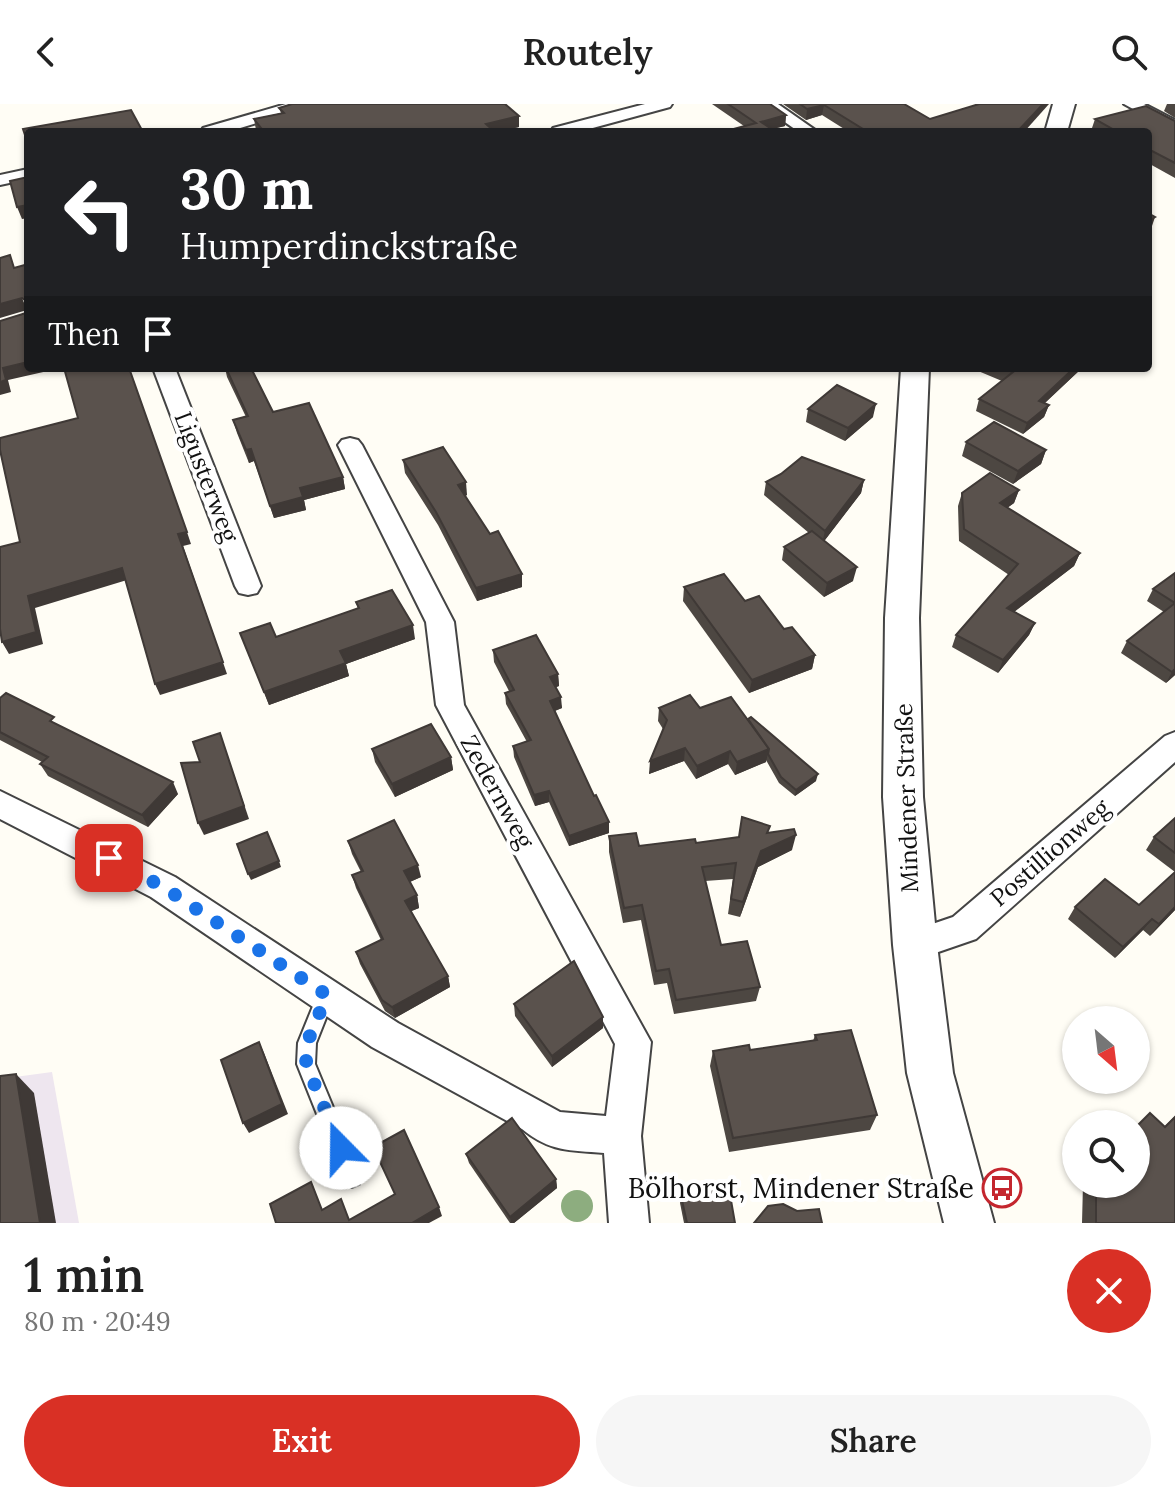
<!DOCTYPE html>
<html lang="en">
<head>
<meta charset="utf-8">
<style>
	:root { --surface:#fff; --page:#f6f6f6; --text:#222; --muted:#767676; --accent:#d93025 }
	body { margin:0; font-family:Lora,serif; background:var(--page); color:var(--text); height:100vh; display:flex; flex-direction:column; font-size:30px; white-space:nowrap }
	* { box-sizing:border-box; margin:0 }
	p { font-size:26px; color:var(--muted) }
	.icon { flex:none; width:44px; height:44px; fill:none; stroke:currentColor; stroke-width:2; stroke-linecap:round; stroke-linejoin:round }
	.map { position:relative; height:1119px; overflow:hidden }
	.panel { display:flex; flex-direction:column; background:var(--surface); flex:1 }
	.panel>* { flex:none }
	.guide { position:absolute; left:24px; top:24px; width:1128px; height:244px; border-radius:8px; box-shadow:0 2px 6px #0004; background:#202124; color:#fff; overflow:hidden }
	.needle { width:52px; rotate:152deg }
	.controls { position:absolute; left:1062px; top:902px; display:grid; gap:16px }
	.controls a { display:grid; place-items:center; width:88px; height:88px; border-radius:50%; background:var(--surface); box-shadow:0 2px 6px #0004; font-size:40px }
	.pin { position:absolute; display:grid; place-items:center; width:68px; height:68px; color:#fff; margin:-34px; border-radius:16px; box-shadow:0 4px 12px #0006 }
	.me { position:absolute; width:88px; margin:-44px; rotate:338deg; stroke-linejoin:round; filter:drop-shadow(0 0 6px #0008) }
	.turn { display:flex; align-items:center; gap:28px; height:168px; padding:0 24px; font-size:36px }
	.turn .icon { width:104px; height:104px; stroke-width:2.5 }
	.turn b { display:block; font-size:56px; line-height:68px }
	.then { display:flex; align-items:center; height:76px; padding:0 24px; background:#0003; gap:16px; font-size:30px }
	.round { display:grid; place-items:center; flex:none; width:84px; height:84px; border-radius:42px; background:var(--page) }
	.summary { display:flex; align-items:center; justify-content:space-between; height:136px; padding:0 24px }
	h1 { font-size:48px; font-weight:600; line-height:60px }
	.button { display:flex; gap:16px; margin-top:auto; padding:16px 24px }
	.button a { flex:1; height:92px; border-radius:48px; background:var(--accent); color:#fff; font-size:32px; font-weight:600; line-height:92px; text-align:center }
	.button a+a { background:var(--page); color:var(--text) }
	header { display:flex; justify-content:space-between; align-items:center; height:104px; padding:0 24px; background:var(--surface); font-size:36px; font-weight:600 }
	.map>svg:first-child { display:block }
	.industrial { fill:#eee6ef }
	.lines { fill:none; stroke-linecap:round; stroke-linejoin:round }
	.service-casing { stroke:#444; stroke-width:4 }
	.minor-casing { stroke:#444; stroke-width:4 }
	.tertiary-casing { stroke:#444; stroke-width:4 }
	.service { fill:#fff; fill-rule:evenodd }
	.minor { fill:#fff; fill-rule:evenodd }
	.tertiary { fill:#fff; fill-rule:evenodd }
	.tree { fill:#8dad7f }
	.wall { fill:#4d4742 }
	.shaded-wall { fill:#3f3936 }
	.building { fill:#5a524d; stroke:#3f3936; stroke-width:2 }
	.route { stroke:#1a73e8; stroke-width:14; stroke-dasharray:0 25.2 }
	.labels { text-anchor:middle; stroke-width:8; stroke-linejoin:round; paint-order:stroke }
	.street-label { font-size:24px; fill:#111; stroke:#fff }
	.near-poi-label { font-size:28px; fill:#111; stroke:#fff; text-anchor:end }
</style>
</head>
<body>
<header><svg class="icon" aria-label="back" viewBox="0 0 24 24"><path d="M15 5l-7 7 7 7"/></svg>Routely<svg class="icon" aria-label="search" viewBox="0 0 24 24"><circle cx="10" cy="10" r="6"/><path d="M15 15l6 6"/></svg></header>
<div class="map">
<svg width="1175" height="1119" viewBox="0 0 1175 1119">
	<rect width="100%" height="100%" fill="#fffdf5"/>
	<!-- industrial -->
	<path class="industrial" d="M 52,968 L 79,1119 L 0,1119 L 0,975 Z"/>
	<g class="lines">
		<!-- service casing -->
		<g class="service-casing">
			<path id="service" d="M 326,883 L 332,885 L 335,891 L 316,939 L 315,960 L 362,1073 L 359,1080 L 352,1083 L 345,1080 L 297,960 L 298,939 L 320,885 Z"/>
		</g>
		<!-- minor casing -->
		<g class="minor-casing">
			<g id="minor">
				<path d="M 286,0 L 312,0 L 310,3 L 227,28 L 201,28 L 203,24 Z"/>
				<path d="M 645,0 L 672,0 L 670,3 L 578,28 L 551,28 L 553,24 Z"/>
				<path d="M 759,0 L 778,0 L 818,28 L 799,28 Z"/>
				<path d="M 1124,0 L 1144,0 L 1175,16 L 1175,28 Z"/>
				<path d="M 28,65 L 28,75 L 0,81 L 0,71 Z"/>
				<path d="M 153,264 L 175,264 L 261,482 L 257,489 L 248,491 L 239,489 L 235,482 Z"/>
				<path d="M 350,334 L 358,336 L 362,341 L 454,518 L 464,601 L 651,938 L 641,1032 L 649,1119 L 609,1119 L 604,1049 C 569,1046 550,1048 522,1025 L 372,943 L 151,793 L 0,715 L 0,687 L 175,773 L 398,919 L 560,1008 L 606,1012 L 615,940 L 436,601 L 426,518 L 338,341 L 342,336 Z"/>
				<path d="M 1175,628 L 1175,658 L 976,835 L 915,856 L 903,852 L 898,841 L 903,830 L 953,813 L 1165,632 Z"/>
			</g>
		</g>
		<!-- tertiary casing -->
		<g class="tertiary-casing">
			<g id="tertiary">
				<path d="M 1053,0 L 1075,0 L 1067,28 L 1045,28 Z"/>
				<path d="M 901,264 L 929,264 L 919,514 L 923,693 L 937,841 L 953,969 L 994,1119 L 944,1119 L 907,969 L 893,841 L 883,693 L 885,514 Z"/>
			</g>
		</g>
		<!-- service -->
		<use href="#service" class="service"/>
		<!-- minor -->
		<use href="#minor" class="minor"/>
		<!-- tertiary -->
		<use href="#tertiary" class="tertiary"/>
	</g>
	<!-- trees -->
	<circle class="tree" cx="577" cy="1102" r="16"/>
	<!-- wall -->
	<g class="wall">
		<path d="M 712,0 L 770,0 L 786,11 L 785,22 L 772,25 L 776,28 L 726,28 L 726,27 L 744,22 Z"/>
		<path d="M 783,0 L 904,0 L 930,15 L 1024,28 L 849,28 L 822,11 L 806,16 Z"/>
		<path d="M 1167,0 L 1175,0 L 1175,14 L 1164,7 Z"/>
		<path d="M 279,4 L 519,12 L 519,23 L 498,28 L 248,28 L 256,26 L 254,15 L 281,9 Z"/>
		<path d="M 1095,15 L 1175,17 L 1175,74 L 1148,59 L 1148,28 L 1093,28 L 1091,27 Z"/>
		<path d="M 225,264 L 343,373 L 345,385 L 304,396 L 306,406 L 274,414 L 254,357 L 249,359 L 237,329 L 233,316 L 246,313 L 227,273 Z"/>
		<path d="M 971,264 L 1082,264 L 1045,299 L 1049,301 L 1044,313 L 1023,330 L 976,307 L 979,295 L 1002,277 Z"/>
		<path d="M 808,305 L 873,313 L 845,337 L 806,318 Z"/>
		<path d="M 966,338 L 1046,346 L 1041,360 L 1013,380 L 962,352 Z"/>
		<path d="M 403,356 L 467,391 L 465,392 L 490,430 L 522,470 L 522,483 L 477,497 L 438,421 L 405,369 Z"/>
		<path d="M 864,376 L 861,389 L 824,437 L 853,477 L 824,493 L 782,456 L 784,443 L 809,429 L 764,391 L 766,378 Z"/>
		<path d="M 1019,386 L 1014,399 L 1007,404 L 1080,449 L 1074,462 L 1014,508 L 1035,519 L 1029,531 L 998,569 L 952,543 L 956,531 L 1009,471 L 959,437 L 958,402 L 962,389 Z"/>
		<path d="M 1175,469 L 1175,571 L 1166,579 L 1121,549 L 1127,537 L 1164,508 L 1147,497 L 1153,485 Z"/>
		<path d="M 684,483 L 745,497 L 784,525 L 815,551 L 812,565 L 749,589 L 683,497 Z"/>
		<path d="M 356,498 L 415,535 L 346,560 L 349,572 L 269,601 L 240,529 L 276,533 L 358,505 Z"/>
		<path d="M 493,546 L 558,570 L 559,582 L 556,583 L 562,604 L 555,607 L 609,729 L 569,742 L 549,698 L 535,702 L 514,653 L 513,642 L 527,638 L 506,600 L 505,589 L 509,587 L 494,558 Z"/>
		<path d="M 0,594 L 59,622 L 178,690 L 148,723 L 48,672 L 40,660 L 42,658 L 0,636 Z"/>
		<path d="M 659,604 L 700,604 L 748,616 L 816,677 L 795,692 L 779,679 L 766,656 L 766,658 L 735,671 L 728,660 L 696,675 L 684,657 L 649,670 L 663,625 L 658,617 Z"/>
		<path d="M 372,645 L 451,653 L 453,666 L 395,693 L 375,658 Z"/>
		<path d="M 742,713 L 769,729 L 792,746 L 758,763 L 740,813 L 728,810 L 733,775 L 705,777 L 721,841 L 760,883 L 756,897 L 674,910 L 667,879 L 654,881 L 641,816 L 623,819 L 609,748 L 609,732 L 639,742 L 696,739 L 739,733 Z"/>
		<path d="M 1175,714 L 1175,768 L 1146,746 L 1154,733 Z"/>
		<path d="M 348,737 L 421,773 L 410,778 L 417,791 L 419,804 L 411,807 L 448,872 L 450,883 L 395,914 L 385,907 L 360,860 L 356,848 L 381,836 L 356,784 L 352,771 L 361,768 L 352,750 Z"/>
		<path d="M 1175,768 L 1175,806 L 1150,832 L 1143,826 L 1115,854 L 1068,815 L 1075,803 L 1139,801 Z"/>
		<path d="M 514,900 L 603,924 L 552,963 L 515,912 Z"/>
		<path d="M 815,931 L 877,1011 L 870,1026 L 729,1048 L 710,962 L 713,947 L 750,946 L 813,937 Z"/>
		<path d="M 1175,1012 L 1175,1119 L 1082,1119 L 1083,1080 L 1136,1080 L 1164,1023 Z"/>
		<path d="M 466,1050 L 556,1075 L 557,1084 L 514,1119 L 510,1119 L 469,1059 Z"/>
		<path d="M 681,1092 L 735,1119 L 684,1119 L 680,1099 Z"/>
	</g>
	<!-- shaded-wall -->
	<g class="shaded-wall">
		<path d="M 1043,0 L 1049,0 L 1024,28 L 1017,28 Z"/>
		<path d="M 824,1 L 822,11 L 806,16 L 807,5 Z"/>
		<path d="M 786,11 L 785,22 L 760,28 L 761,18 Z"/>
		<path d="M 519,12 L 519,23 L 498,28 L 487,28 L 486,20 Z"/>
		<path d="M 28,101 L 28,114 L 22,115 L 17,103 Z"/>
		<path d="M 1155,113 L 1151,125 L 1148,126 L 1148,117 Z"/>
		<path d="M 22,194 L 27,206 L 0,214 L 0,200 Z"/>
		<path d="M 28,258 L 28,264 L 61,264 L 8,276 L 11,288 L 0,291 L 0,278 L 3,264 Z"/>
		<path d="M 1074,264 L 1082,264 L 1035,308 L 1039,297 Z"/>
		<path d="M 876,300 L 873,313 L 845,337 L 848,324 Z"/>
		<path d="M 1049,301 L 1044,313 L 1023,330 L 1027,319 Z"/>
		<path d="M 251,345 L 254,357 L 249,359 L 246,346 Z"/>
		<path d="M 1046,346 L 1041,360 L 1013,380 L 1018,367 Z"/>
		<path d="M 343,373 L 345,385 L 304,396 L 306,406 L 274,414 L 270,402 L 300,384 Z"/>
		<path d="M 864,376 L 861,389 L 822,440 L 825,427 Z"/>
		<path d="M 466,378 L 467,391 L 460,394 L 458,381 Z"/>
		<path d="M 1019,386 L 1014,399 L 996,412 L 1000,399 Z"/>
		<path d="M 187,428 L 191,440 L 183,442 L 227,570 L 160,591 L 155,580 L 178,430 Z"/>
		<path d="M 1080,449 L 1074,462 L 1002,517 L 1007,504 Z"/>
		<path d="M 857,463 L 853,477 L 824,493 L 827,479 Z"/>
		<path d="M 122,464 L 127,476 L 35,504 L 43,540 L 9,550 L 2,538 L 28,492 Z"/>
		<path d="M 522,470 L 522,483 L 477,497 L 476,484 Z"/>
		<path d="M 1035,519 L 1029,531 L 998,569 L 1003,556 Z"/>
		<path d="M 413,521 L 415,535 L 346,560 L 349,572 L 269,601 L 264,588 L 340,547 Z"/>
		<path d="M 815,551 L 812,565 L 749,589 L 752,576 Z"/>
		<path d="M 1175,565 L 1175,571 L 1166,579 L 1172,568 Z"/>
		<path d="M 558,570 L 559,582 L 551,585 L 550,573 Z"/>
		<path d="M 561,593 L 562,604 L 551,608 L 550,597 Z"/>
		<path d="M 220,629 L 249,715 L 204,731 L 198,719 Z"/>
		<path d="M 685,644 L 684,657 L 649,670 L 650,657 Z"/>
		<path d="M 769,645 L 766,658 L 735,671 L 737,658 Z"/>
		<path d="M 730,647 L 728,660 L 696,675 L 697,662 Z"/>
		<path d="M 451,653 L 453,666 L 395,693 L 392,680 Z"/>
		<path d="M 818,670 L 816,677 L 795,692 L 796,686 Z"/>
		<path d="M 173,678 L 178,690 L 148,723 L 142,711 Z"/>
		<path d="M 549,687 L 549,698 L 535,702 L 534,691 Z"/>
		<path d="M 609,718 L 609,729 L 569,742 L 569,732 Z"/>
		<path d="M 796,731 L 792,746 L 758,763 L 740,813 L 743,798 L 761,747 Z"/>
		<path d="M 279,757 L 281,763 L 251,776 L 248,770 Z"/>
		<path d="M 418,761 L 421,773 L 407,779 L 404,767 Z"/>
		<path d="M 417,791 L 419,804 L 407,809 L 405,797 Z"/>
		<path d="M 1175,803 L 1175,806 L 1150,832 L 1159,820 Z"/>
		<path d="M 1152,815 L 1143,826 L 1115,854 L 1123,843 Z"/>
		<path d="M 448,872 L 450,883 L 395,914 L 392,903 Z"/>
		<path d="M 603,913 L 603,924 L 552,963 L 552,952 Z"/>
		<path d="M 259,938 L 264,949 L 288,1010 L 249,1029 L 243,1019 Z"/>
		<path d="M 16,970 L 34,989 L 56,1119 L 40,1119 Z"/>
		<path d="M 556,1075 L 557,1084 L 514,1119 L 511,1119 L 510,1113 Z"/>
		<path d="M 439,1103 L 442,1112 L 429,1119 L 412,1119 Z"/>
	</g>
	<!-- building -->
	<g class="building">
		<path d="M 292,0 L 505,0 L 519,12 L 486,20 L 495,28 L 248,28 L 261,24 L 254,15 L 284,9 L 279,4 Z"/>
		<path d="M 728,0 L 770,0 L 786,11 L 761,18 L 776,28 L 728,28 L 726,27 L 756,19 Z"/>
		<path d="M 800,0 L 904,0 L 930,15 L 979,0 L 1043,0 L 1017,28 L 868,28 L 824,1 L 807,5 Z"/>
		<path d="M 1146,2 L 1175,17 L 1175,59 L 1148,45 L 1148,28 L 1118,28 L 1095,15 Z"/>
		<path d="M 131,6 L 143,28 L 28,28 L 28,40 L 23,25 Z"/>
		<path d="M 28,73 L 28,101 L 17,103 L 10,77 Z"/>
		<path d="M 1148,109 L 1155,113 L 1148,117 Z"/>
		<path d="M 10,151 L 14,164 L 28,160 L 28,258 L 3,264 L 6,276 L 0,278 L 0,217 L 26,209 L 26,197 L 22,194 L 0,200 L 0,154 Z"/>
		<path d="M 64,264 L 129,264 L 187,428 L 178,430 L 223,558 L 155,580 L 122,464 L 28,492 L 36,528 L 2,538 L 0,525 L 0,443 L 20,438 L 0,346 L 0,334 L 78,314 Z"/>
		<path d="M 226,264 L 251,264 L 273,308 L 309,299 L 343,373 L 300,384 L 303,393 L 270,402 L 251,345 L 246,346 L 233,316 L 248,312 Z"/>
		<path d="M 1002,264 L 1074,264 L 1039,297 L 1049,301 L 1027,319 L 979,295 L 1013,268 Z"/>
		<path d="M 837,281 L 876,300 L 848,324 L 808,305 Z"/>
		<path d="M 994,318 L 1046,346 L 1018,367 L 966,338 Z"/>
		<path d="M 443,343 L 466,378 L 458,381 L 490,430 L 498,427 L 522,470 L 476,484 L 436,408 L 403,356 Z"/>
		<path d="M 802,353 L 864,376 L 825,427 L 766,378 L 781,370 Z"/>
		<path d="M 990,369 L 1019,386 L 1000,399 L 1080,449 L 1007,504 L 1035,519 L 1003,556 L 956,531 L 1018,460 L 964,425 L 962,389 Z"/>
		<path d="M 812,427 L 857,463 L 827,479 L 784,443 Z"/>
		<path d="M 1175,469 L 1175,499 L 1153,485 Z"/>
		<path d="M 724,470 L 745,497 L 759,492 L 784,525 L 792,523 L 815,551 L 752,576 L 684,483 Z"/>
		<path d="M 392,486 L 413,521 L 340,547 L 346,559 L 264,588 L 240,529 L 270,519 L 276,533 L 359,504 L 356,498 Z"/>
		<path d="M 1175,499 L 1175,565 L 1172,568 L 1127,537 Z"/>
		<path d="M 536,531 L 558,570 L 550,573 L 561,593 L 550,597 L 594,692 L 596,691 L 609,718 L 569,732 L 549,687 L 534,691 L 513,642 L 531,636 L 505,589 L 514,586 L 493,546 Z"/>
		<path d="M 6,589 L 54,613 L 50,617 L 173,678 L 142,711 L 40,660 L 48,653 L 0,628 L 0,594 Z"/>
		<path d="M 690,591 L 700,604 L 731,593 L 769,645 L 737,658 L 730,647 L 697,662 L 685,644 L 650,657 L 667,616 L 659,604 Z"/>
		<path d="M 751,613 L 818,670 L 796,686 L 781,673 L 768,650 L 769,645 L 748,615 Z"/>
		<path d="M 431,620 L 451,653 L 392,680 L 372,645 Z"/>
		<path d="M 220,629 L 244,702 L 198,719 L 181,659 L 200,658 L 193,638 Z"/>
		<path d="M 742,713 L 770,722 L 767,729 L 794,725 L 796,731 L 761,747 L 743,798 L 731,795 L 736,759 L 702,763 L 721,841 L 747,837 L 760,883 L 676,896 L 669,865 L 656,867 L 642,801 L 624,804 L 609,732 L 636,729 L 639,742 L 695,735 L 696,739 L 739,733 Z"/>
		<path d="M 1175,714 L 1175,749 L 1154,733 Z"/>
		<path d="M 394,716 L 418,761 L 404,767 L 417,791 L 405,797 L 448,872 L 392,903 L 382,896 L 356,848 L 383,835 L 352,771 L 363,767 L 348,737 Z"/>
		<path d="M 267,728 L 279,757 L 248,770 L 237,740 Z"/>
		<path d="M 1175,768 L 1175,803 L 1159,820 L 1152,815 L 1123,843 L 1075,803 L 1105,775 L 1139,801 Z"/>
		<path d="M 574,857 L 603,913 L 552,952 L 514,900 Z"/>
		<path d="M 851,926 L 877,1011 L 733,1034 L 713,947 L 749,941 L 750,946 L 817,936 L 815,931 Z"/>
		<path d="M 259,938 L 282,1000 L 243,1019 L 221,956 Z"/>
		<path d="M 16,970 L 40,1119 L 0,1119 L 0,972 Z"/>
		<path d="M 1150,1009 L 1165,1023 L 1175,1013 L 1175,1119 L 1096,1119 L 1096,1080 L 1136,1080 L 1136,1023 Z"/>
		<path d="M 512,1014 L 556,1075 L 510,1113 L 466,1050 Z"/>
		<path d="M 404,1026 L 439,1103 L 412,1119 L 276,1119 L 270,1100 L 311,1078 L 322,1106 L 341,1095 L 349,1116 L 395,1090 L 373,1043 Z"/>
		<path d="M 729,1085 L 735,1119 L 687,1119 L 681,1092 Z"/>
		<path d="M 783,1100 L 797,1107 L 819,1105 L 822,1119 L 754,1119 L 768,1102 Z"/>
	</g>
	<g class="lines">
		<!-- route -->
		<path class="route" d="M 109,754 L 163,783 L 327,891 L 307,939 L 306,960 L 341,1044"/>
	</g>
	<!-- icons -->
	<defs>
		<g id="bus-ring" transform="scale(2)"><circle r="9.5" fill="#fff" stroke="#c4262e" stroke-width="1.5"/><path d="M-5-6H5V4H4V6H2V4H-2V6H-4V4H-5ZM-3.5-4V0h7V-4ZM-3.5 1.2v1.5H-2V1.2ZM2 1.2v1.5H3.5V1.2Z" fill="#c4262e"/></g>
	</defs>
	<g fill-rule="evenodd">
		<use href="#bus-ring" x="1002" y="1084"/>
	</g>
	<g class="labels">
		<!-- street labels -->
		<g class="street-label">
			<text transform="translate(206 373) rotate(69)" y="8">Ligusterweg</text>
			<text transform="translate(497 688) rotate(61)" y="8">Zedernweg</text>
			<text transform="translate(907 694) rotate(-92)" y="8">Mindener Straße</text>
			<text transform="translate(1050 749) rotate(-41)" y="8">Postillionweg</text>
		</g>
		<!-- near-poi labels -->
		<g class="near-poi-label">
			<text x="974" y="1094">Bölhorst, Mindener Straße</text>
		</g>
	</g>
</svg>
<div class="controls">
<a><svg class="needle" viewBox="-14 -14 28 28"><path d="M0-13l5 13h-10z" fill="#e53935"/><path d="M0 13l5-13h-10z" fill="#767676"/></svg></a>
<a><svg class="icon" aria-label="search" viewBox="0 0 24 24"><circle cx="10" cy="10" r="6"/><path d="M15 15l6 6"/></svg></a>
</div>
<div class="pin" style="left:109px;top:754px;background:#d93025"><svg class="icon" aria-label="arrive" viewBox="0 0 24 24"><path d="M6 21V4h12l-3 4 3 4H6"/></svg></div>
<svg class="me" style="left:341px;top:1044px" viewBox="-20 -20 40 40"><circle r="19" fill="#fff"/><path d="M0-13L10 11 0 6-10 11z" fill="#1a73e8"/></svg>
<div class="guide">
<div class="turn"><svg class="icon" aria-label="left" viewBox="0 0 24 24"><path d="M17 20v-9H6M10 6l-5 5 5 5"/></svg><div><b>30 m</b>Humperdinckstraße</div></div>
<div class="then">Then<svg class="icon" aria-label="arrive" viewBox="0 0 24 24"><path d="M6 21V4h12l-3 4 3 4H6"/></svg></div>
</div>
</div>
<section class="panel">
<div class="summary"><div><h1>1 min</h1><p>80 m · 20:49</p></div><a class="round" style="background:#d93025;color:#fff"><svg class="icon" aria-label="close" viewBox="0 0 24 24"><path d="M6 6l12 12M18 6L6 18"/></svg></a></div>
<div class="button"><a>Exit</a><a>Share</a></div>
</section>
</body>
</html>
